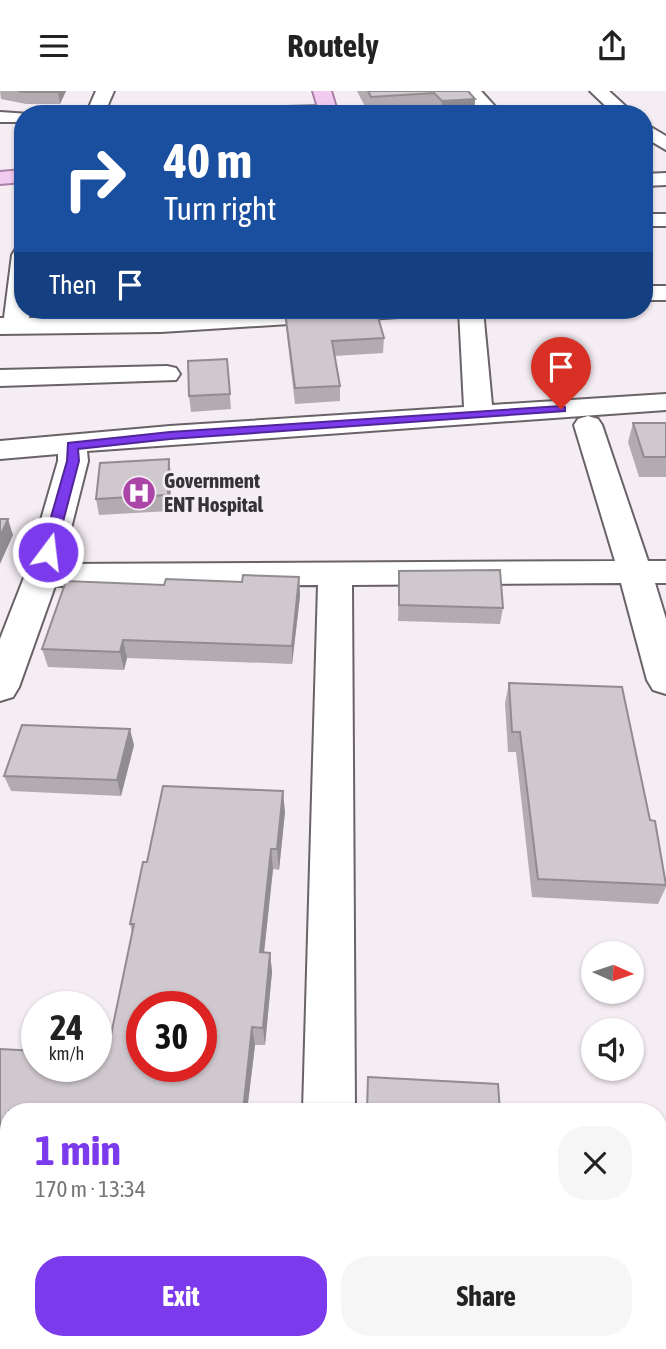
<!DOCTYPE html>
<html lang="en">
<head>
<meta charset="utf-8">
<style>
	:root { --surface:#fff; --page:#f6f6f6; --text:#222; --muted:#767676; --accent:#7c3aed }
	body { margin:0; font-family:"Asap Condensed",sans-serif; background:var(--page); color:var(--text); height:100vh; display:flex; flex-direction:column; font-size:26px; white-space:nowrap }
	* { box-sizing:border-box; margin:0 }
	p { font-size:23px; color:var(--muted) }
	.icon { flex:none; width:38px; height:38px; fill:none; stroke:currentColor; stroke-width:2; stroke-linecap:round; stroke-linejoin:round }
	.map { position:relative; flex:1; overflow:hidden }
	.side { position:absolute; left:0px; top:1012px; width:667px; height:247px; display:flex; flex-direction:column; background:var(--surface); border-radius:28px 28px 0 0; box-shadow:0 2px 5px #0004 }
	.side>* { flex:none }
	.banner { position:absolute; left:14px; top:14px; width:639px; height:214px; border-radius:28px; box-shadow:0 2px 5px #0004; background:#1a4fa0; color:#fff; overflow:hidden }
	.needle { width:46px; rotate:93deg }
	.tools { position:absolute; left:581px; top:850px; display:grid; gap:14px }
	.tools a { display:grid; place-items:center; width:63px; height:63px; border-radius:50%; background:var(--surface); box-shadow:0 2px 5px #0004; font-size:35px }
	.speed { position:absolute; left:21px; top:900px; display:flex; gap:14px; font-size:35px; font-weight:700; text-align:center }
	.speed>* { display:grid; place-content:center; width:91px; height:91px; border-radius:50%; background:var(--surface); box-shadow:0 2px 5px #0004; line-height:1 }
	.speed small { font-size:18px; font-weight:400 }
	.speed .limit { border:10px solid #d22; background:#fff; color:#111 }
	.pin { position:absolute; display:grid; place-items:center; width:60px; height:60px; color:#fff; margin:-72px -30px; border-radius:50% 50% 50% 0; rotate:-45deg; box-shadow:0 0 7px #0007 }
	.pin .icon { rotate:45deg }
	.me { position:absolute; width:77px; margin:-38px; rotate:15deg; stroke-linejoin:round; filter:drop-shadow(0 0 5px #0008) }
	.turn { display:flex; align-items:center; gap:24px; height:147px; padding:0 35px; font-size:32px }
	.turn .icon { width:91px; height:91px; stroke-width:2.5 }
	.turn b { display:block; font-size:49px; line-height:60px }
	.then { display:flex; align-items:center; height:66px; padding:0 35px; background:#0003; gap:14px; font-size:26px }
	.round { display:grid; place-items:center; flex:none; width:74px; height:74px; border-radius:28px; background:var(--page) }
	.headline { display:flex; align-items:center; justify-content:space-between; height:119px; padding:0 35px }
	h1 { font-size:42px; font-weight:700; line-height:52px; color:var(--accent) }
	.action { display:flex; gap:14px; margin-top:auto; padding:14px 35px }
	.action a { flex:1; height:80px; border-radius:28px; background:var(--accent); color:#fff; font-size:28px; font-weight:700; line-height:80px; text-align:center }
	.action a+a { background:var(--page); color:var(--text) }
	header { display:flex; justify-content:space-between; align-items:center; height:91px; padding:0 35px; background:var(--surface); font-size:32px; font-weight:700 }
	.map>svg:first-child { display:block }
	.lines { fill:none; stroke-linecap:round; stroke-linejoin:round }
	.minor-casing { stroke:#696368; stroke-width:4 }
	.major-casing { stroke:#ab7fa8; stroke-width:4 }
	.minor { fill:#fff; fill-rule:evenodd }
	.major { fill:#f2cbf0; fill-rule:evenodd }
	.wall { fill:#b2acb1 }
	.shaded-wall { fill:#918c90 }
	.building { fill:#cfc8ce; stroke:#918c90; stroke-width:2; fill-rule:evenodd }
	.route { fill:#7c3aed; stroke:#51269a; stroke-width:2 }
	.labels { text-anchor:middle; stroke-width:5; stroke-linejoin:round; paint-order:stroke }
	.far-poi-label { font-size:21px; font-weight:bold; fill:#353335; stroke:#f4edf3; text-anchor:start }
</style>
</head>
<body>
<header><svg class="icon" aria-label="menu" viewBox="0 0 24 24"><path d="M4 6h16M4 12h16M4 18h16"/></svg>Routely<svg class="icon" aria-label="share" viewBox="0 0 24 24"><path d="M12 15V3M7 8l5-5 5 5M5 13v7h14v-7"/></svg></header>
<div class="map">
<svg width="666" height="1258" viewBox="0 0 666 1258">
	<rect width="100%" height="100%" fill="#f4edf3"/>
	<g class="lines">
		<!-- minor casing -->
		<g class="minor-casing">
			<g id="minor">
				<path d="M 96,0 L 114,0 L 104,23 L 86,23 Z"/>
				<path d="M 462,0 L 481,0 L 502,23 L 483,23 Z"/>
				<path d="M 590,0 L 609,0 L 634,23 L 614,23 Z"/>
				<path d="M 328,15 L 334,16 L 337,20 L 335,23 L 194,23 L 203,18 Z"/>
				<path d="M 0,21 L 30,23 L 23,23 L 23,31 L 0,31 Z"/>
				<path d="M 644,32 L 666,45 L 666,59 L 644,46 Z"/>
				<path d="M 666,82 L 666,94 L 644,95 L 644,83 Z"/>
				<rect x="644" y="123" width="22" height="12"/>
				<path d="M 23,157 L 23,219 L 30,219 L 29,227 L 161,225 L 277,219 L 411,219 L 408,224 L 399,226 L 161,241 L 0,243 L 0,227 L 4,227 L 12,164 L 15,159 Z"/>
				<rect x="644" y="195" width="22" height="14"/>
				<path d="M 459,219 L 483,219 L 492,314 L 666,303 L 666,319 L 87,360 L 88,370 L 62,473 L 615,470 L 574,334 L 578,328 L 588,325 L 598,328 L 602,334 L 648,470 L 666,470 L 666,492 L 655,492 L 666,528 L 666,603 L 653,599 L 647,589 L 621,492 L 352,494 L 355,1020 L 303,1020 L 318,494 L 55,495 L 19,596 L 13,606 L 0,610 L 0,548 L 25,484 L 58,370 L 58,363 L 0,368 L 0,350 L 170,335 L 464,316 Z"/>
				<path d="M 167,275 L 176,277 L 180,283 L 176,289 L 0,295 L 0,279 Z"/>
				<path d="M 0,1111 L 9,1112 L 9,1168 L 0,1167 Z"/>
				<path d="M 658,1178 L 666,1181 L 666,1239 L 658,1236 Z"/>
				<path d="M 294,1250 L 354,1250 L 353,1258 L 293,1258 Z"/>
			</g>
		</g>
		<!-- major casing -->
		<g class="major-casing">
			<g id="major">
				<path d="M 313,0 L 331,0 L 338,23 L 320,23 Z"/>
				<path d="M 23,79 L 23,91 L 0,93 L 0,81 Z"/>
			</g>
		</g>
		<!-- minor -->
		<use href="#minor" class="minor"/>
		<!-- major -->
		<use href="#major" class="major"/>
	</g>
	<!-- wall -->
	<g class="wall">
		<path d="M 0,0 L 66,0 L 60,13 L 26,13 L 1,8 Z"/>
		<path d="M 357,0 L 468,0 L 475,8 L 474,23 L 369,23 Z"/>
		<path d="M 43,219 L 83,219 L 83,220 L 44,222 Z"/>
		<path d="M 192,219 L 225,219 L 192,221 Z"/>
		<path d="M 285,221 L 384,247 L 383,262 L 334,265 L 340,295 L 340,310 L 295,313 L 286,236 Z"/>
		<path d="M 227,268 L 231,318 L 191,321 L 189,305 Z"/>
		<path d="M 633,332 L 666,332 L 666,386 L 639,386 L 628,351 Z"/>
		<path d="M 171,384 L 170,420 L 99,424 L 96,408 Z"/>
		<path d="M 399,480 L 503,517 L 500,533 L 398,530 Z"/>
		<path d="M 299,486 L 300,505 L 292,573 L 127,567 L 124,579 L 48,576 L 42,558 L 164,494 L 242,491 Z"/>
		<path d="M 509,592 L 650,729 L 666,790 L 666,796 L 658,813 L 532,806 L 516,661 L 508,661 L 505,612 Z"/>
		<path d="M 134,654 L 121,705 L 11,700 L 4,685 Z"/>
		<path d="M 285,721 L 279,779 L 273,778 L 264,861 L 270,862 L 272,881 L 265,954 L 255,954 L 247,1020 L 9,1020 L 9,1086 L 0,1085 L 0,958 L 107,963 L 132,841 L 130,833 L 147,771 Z"/>
		<path d="M 663,1248 L 666,1258 L 650,1258 L 650,1257 Z"/>
	</g>
	<!-- shaded-wall -->
	<g class="shaded-wall">
		<path d="M 58,0 L 66,0 L 60,13 L 58,1 Z"/>
		<path d="M 475,8 L 474,23 L 441,23 L 442,10 Z"/>
		<path d="M 169,368 L 171,384 L 170,420 L 168,404 Z"/>
		<path d="M 8,428 L 13,444 L 0,473 L 0,445 Z"/>
		<path d="M 299,486 L 300,505 L 292,573 L 292,555 Z"/>
		<path d="M 123,549 L 127,567 L 124,579 L 120,561 Z"/>
		<path d="M 130,638 L 134,654 L 121,705 L 117,689 Z"/>
		<path d="M 283,700 L 285,721 L 279,779 L 277,758 Z"/>
		<path d="M 271,758 L 273,778 L 262,880 L 260,861 Z"/>
		<path d="M 270,862 L 272,881 L 265,954 L 263,937 Z"/>
		<path d="M 252,936 L 255,954 L 247,1020 L 243,1020 Z"/>
		<path d="M 9,1233 L 9,1250 L 20,1250 L 18,1258 L 3,1258 Z"/>
	</g>
	<!-- building -->
	<g class="building">
		<path d="M 18,0 L 58,0 L 58,1 L 23,1 Z"/>
		<path d="M 368,0 L 468,0 L 475,8 L 442,10 L 434,2 L 371,6 Z"/>
		<path d="M 79,15 L 119,15 L 117,23 L 77,23 Z"/>
		<path d="M 376,219 L 384,247 L 332,250 L 340,295 L 295,297 L 285,221 Z"/>
		<path d="M 227,268 L 230,303 L 189,305 L 188,270 Z"/>
		<path d="M 633,332 L 666,332 L 666,366 L 644,366 Z"/>
		<path d="M 169,368 L 168,404 L 96,408 L 100,372 Z"/>
		<path d="M 0,428 L 8,428 L 0,445 Z"/>
		<path d="M 500,479 L 503,517 L 399,514 L 399,480 Z"/>
		<path d="M 243,484 L 299,486 L 292,555 L 123,549 L 120,561 L 42,558 L 66,490 L 164,494 L 166,488 L 242,491 Z"/>
		<path d="M 509,592 L 622,596 L 650,729 L 655,730 L 666,794 L 538,788 L 520,641 L 512,641 Z"/>
		<path d="M 22,634 L 130,638 L 117,689 L 4,685 Z"/>
		<path d="M 163,695 L 283,700 L 277,758 L 271,758 L 260,861 L 270,862 L 263,937 L 252,936 L 243,1020 L 9,1020 L 9,1072 L 0,1071 L 0,958 L 37,960 L 37,975 L 96,975 L 96,963 L 107,963 L 134,833 L 130,833 L 143,771 L 147,771 ZM 142,915 L 201,915 L 201,975 L 142,975 Z"/>
		<path d="M 368,986 L 498,993 L 500,1020 L 367,1020 Z"/>
		<path d="M 0,1197 L 9,1197 L 9,1233 L 3,1258 L 0,1258 Z"/>
		<path d="M 663,1248 L 666,1249 L 666,1258 L 663,1258 Z"/>
		<path d="M 377,1250 L 476,1250 L 476,1258 L 376,1258 Z"/>
	</g>
	<!-- route -->
	<path class="route" d="M 561,315 L 565,316 L 565,320 L 170,348 L 78,358 L 79,370 L 55,461 L 48,465 L 41,461 L 67,370 L 68,352 L 170,341 Z"/>
	<!-- icons -->
	<defs>
		<g id="hospital-disc" transform="scale(1.75)"><circle r="9.5" fill="#ab45a8" stroke="#f4edf3"/><path d="M-5-5h3v3.5h4V-5h3V5h-3V1.5h-4V5h-3Z" fill="#fff"/></g>
	</defs>
	<g fill-rule="evenodd">
		<use href="#hospital-disc" x="139" y="402"/>
	</g>
	<g class="labels">
		<!-- far-poi labels -->
		<g class="far-poi-label">
			<text x="164" y="397">Government<tspan x="164" dy="24">ENT Hospital</tspan></text>
		</g>
	</g>
</svg>
<div class="tools">
<a><svg class="needle" viewBox="-14 -14 28 28"><path d="M0-13l5 13h-10z" fill="#e53935"/><path d="M0 13l5-13h-10z" fill="#767676"/></svg></a>
<a><svg class="icon" aria-label="sound" viewBox="0 0 24 24"><path d="M4 9h4l5-4v14l-5-4H4zM17 9q2 3 0 6"/></svg></a>
</div>
<div class="speed"><div>24<small>km/h</small></div><div class="limit">30</div></div>
<div class="pin" style="left:561px;top:318px;background:#d93025"><svg class="icon" aria-label="arrive" viewBox="0 0 24 24"><path d="M6 21V4h12l-3 4 3 4H6"/></svg></div>
<svg class="me" style="left:48px;top:461px" viewBox="-20 -20 40 40"><circle r="17" fill="#7c3aed" stroke="#fff" stroke-width="3"/><path d="M0-11L8 9 0 5-8 9z" fill="#fff"/></svg>
<div class="banner">
<div class="turn"><svg class="icon" aria-label="right" viewBox="0 0 24 24"><path d="M7 20v-9h11M14 6l5 5-5 5"/></svg><div><b>40 m</b>Turn right</div></div>
<div class="then">Then<svg class="icon" aria-label="arrive" viewBox="0 0 24 24"><path d="M6 21V4h12l-3 4 3 4H6"/></svg></div>
</div>
<section class="side">
<div class="headline"><div><h1>1 min</h1><p>170 m · 13:34</p></div><a class="round"><svg class="icon" aria-label="close" viewBox="0 0 24 24"><path d="M6 6l12 12M18 6L6 18"/></svg></a></div>
<div class="action"><a>Exit</a><a>Share</a></div>
</section>
</div>
</body>
</html>
